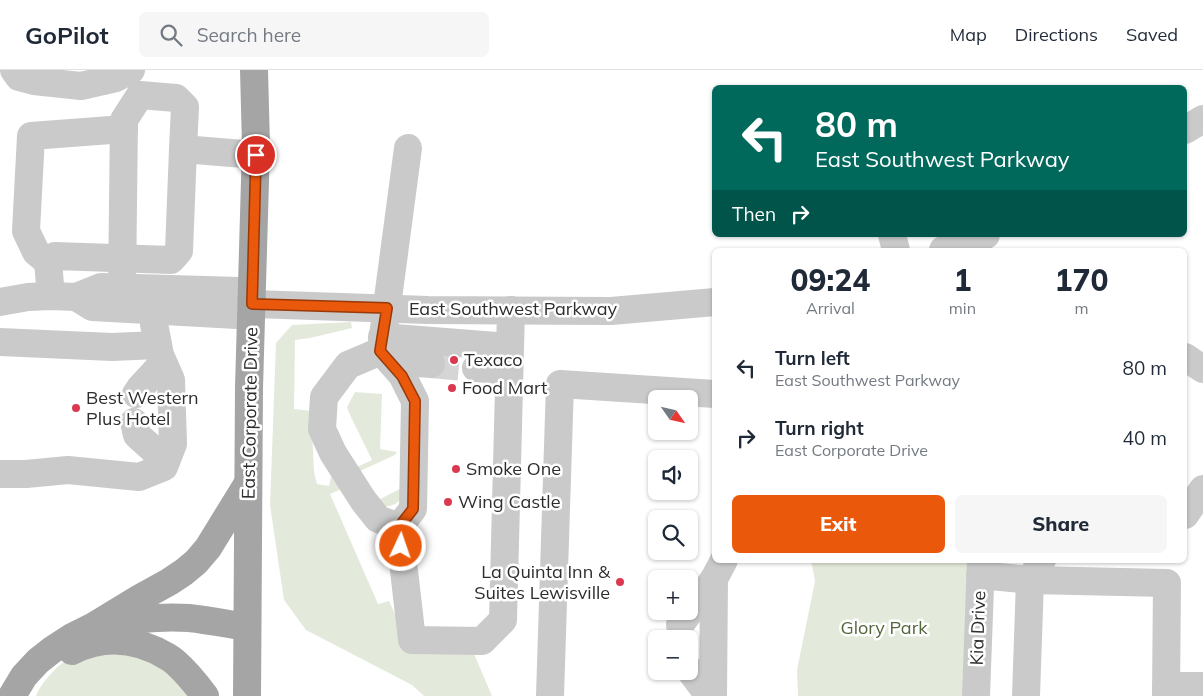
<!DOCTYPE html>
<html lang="en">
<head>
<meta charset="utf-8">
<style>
	:root { --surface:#fff; --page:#f6f6f7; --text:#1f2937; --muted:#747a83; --line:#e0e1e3; --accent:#ea580c }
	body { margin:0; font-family:Mulish,sans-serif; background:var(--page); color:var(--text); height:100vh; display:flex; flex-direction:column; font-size:19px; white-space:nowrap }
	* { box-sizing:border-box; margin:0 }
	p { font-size:16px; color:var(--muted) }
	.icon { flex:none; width:28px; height:28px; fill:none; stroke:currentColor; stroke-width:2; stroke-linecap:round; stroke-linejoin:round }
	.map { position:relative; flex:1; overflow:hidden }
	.side { position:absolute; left:712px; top:178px; width:475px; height:315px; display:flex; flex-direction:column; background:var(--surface); border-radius:8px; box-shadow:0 1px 4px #0004 }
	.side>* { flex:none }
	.guide { position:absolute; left:712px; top:15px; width:475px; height:152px; border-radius:8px; box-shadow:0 1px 4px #0004; background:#00695c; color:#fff; overflow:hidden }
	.needle { width:32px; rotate:124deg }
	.controls { position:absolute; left:648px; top:320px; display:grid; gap:10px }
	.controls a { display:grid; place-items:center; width:50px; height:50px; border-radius:8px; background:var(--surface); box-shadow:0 1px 4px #0004; font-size:25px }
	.pin { position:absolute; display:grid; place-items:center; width:42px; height:42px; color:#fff; margin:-21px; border:2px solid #fff; border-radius:50%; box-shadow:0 1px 5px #0007 }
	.me { position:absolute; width:55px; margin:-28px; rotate:3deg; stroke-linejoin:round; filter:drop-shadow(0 0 4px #0008) }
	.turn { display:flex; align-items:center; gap:18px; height:105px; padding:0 20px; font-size:22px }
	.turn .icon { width:65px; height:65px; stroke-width:2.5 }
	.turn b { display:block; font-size:35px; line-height:42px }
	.then { display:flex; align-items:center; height:48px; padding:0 20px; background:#0003; gap:10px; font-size:19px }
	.eta { display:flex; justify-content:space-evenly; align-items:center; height:85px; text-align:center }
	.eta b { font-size:30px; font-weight:800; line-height:35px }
	.button { display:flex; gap:10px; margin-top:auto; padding:10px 20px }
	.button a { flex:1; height:58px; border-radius:8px; background:var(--accent); color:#fff; font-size:20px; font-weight:800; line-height:58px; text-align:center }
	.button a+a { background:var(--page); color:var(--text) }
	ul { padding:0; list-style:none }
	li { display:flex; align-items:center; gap:15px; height:70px; padding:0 20px }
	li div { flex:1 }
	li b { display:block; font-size:19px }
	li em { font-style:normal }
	header { display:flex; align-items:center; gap:30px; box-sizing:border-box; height:70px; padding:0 25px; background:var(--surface); border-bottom:1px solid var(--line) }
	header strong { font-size:24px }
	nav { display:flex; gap:28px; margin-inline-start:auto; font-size:18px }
	.search { width:350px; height:45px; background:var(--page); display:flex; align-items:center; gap:12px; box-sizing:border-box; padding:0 18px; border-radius:8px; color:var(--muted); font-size:19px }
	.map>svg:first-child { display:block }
	.green { fill:#e4eadb }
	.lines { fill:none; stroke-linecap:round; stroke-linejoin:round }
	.minor-tunnel { stroke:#d5d5d5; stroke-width:28; stroke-dasharray:28 14; stroke-linecap:butt }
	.minor { stroke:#cacaca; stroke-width:28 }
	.major { stroke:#a5a5a5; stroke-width:28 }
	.route-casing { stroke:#983908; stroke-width:12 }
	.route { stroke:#ea580c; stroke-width:9 }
	.poi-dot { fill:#db3950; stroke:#fff; stroke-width:2 }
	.labels { text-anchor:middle; stroke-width:5; stroke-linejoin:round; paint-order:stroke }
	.street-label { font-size:18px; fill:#2d2d2d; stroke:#fff }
	.poi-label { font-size:18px; fill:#2d2d2d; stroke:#fff; text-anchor:start }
	.park-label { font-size:18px; fill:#53663d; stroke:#fff }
</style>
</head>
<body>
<header>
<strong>GoPilot</strong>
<div class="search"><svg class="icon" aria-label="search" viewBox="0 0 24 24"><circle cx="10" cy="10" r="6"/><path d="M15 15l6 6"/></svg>Search here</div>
<nav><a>Map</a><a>Directions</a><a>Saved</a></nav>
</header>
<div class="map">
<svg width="1203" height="626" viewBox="0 0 1203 626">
	<rect width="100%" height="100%" fill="#fff"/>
	<!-- green -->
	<g class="green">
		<path d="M 351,252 L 352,258 L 310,268 L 295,270 L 294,339 L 311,341 L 314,402 L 317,414 L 329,416 L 333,399 L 346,417 L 330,424 L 378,534 L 389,531 L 406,568 L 472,579 L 492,626 L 424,626 L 412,615 L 306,560 L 284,530 L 270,435 L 276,273 L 292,255 Z"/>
		<path d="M 355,322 L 382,324 L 380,379 L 397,382 L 395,385 L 360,401 L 357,397 L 372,390 L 349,343 L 347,337 Z"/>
		<path d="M 404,417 C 400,432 400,434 384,437 L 376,431 Z"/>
		<path d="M 811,490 L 970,490 L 967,626 L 798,626 L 797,600 L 815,511 Z"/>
		<path d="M 91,578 L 138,585 L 169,602 L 188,626 L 36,626 C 41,612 60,593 73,585 C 78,582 85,580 91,578 Z"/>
	</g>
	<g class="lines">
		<!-- minor-tunnel -->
		<path class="minor-tunnel" d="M 431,294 L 476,298"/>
		<!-- minor -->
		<g class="minor">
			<path d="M 14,0 L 19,7 L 34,11 L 81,16 L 116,8 L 131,0"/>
			<path d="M 1185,60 L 1203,49"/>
			<path d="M 892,165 L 896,180"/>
			<path d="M 943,180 L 971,172 L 986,165"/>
			<path d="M 48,192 L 36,182 L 26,161 L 31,66 L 124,59"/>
			<path d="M 122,218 L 124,50 L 140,25 L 176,28 L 185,37 L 183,79 L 256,85"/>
			<path d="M 51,226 L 48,192 L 55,186 L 171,190 L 179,181 L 183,79"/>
			<path d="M 76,227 L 92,237 L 237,245 L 252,234"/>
			<path d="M 0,232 L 28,227 L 51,226 L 76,227 L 101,217 L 240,221 L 252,234"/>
			<path d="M 252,234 L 428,240 L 611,241 L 715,232"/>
			<path d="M 382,267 L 510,277"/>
			<path d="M 0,272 L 112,277 L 158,275"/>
			<path d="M 381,281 L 348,295 L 324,327 L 322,359 L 333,383 L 363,430 L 378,449 L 399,457 L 413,439 L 415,331 L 402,305 L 381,281 L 408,78"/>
			<path d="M 1185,287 L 1203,299"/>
			<path d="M 390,291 L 431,294"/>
			<path d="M 476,298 L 509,301"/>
			<path d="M 136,324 L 140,318 L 163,293"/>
			<path d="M 134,352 L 137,365 L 166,391"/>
			<path d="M 0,404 L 26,404 L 68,400 L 139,407 L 164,397 L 173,374 L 171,310 L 160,285 L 154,254 L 154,240"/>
			<path d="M 1185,445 L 1203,419"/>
			<path d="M 399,457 L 412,570 L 482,571 L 503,550 L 511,240"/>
			<path d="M 980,505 L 1030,510 L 1167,513 L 1166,626"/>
			<path d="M 680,555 L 714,509"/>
			<path d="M 689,599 L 709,626"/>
			<path d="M 1166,616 L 1203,616"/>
			<path d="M 550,626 L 560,314 L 715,324"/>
			<path d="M 713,626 L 714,509 L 724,490"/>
			<path d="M 976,626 L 981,490"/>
			<path d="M 1026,626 L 1030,510 L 1042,490"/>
		</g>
		<!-- major -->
		<g class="major">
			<path d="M 107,554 C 134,549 161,546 189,548 C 208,550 228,554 247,557"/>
			<path d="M 72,581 C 104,565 137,568 168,587 C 179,593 197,615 205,626"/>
			<path d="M 12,626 L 24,606 L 38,591 L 52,580 L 72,567 L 94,556 L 140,528 L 169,512 L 184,502 L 196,492 L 208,478 L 248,413"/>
			<path d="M 247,626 L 249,318 L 256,76 L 254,0"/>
		</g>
	</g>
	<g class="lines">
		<!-- route casing -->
		<g class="route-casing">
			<path id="route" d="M 256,85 L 252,234 L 387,238 L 380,281 L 402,306 L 415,331 L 413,439 L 399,457 L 401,476"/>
		</g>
		<!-- route -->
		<use href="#route" class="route"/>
	</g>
	<!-- markers -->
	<g class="poi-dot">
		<circle cx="454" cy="290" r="5"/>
		<circle cx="452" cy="318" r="5"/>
		<circle cx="76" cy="338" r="5"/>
		<circle cx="456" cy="399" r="5"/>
		<circle cx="448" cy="432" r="5"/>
		<circle cx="620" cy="512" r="5"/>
	</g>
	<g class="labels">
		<!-- street labels -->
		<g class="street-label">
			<text x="513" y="245">East Southwest Parkway</text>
			<text transform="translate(250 343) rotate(-89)" y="6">East Corporate Drive</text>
			<text transform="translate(978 558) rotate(-88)" y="6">Kia Drive</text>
		</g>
		<!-- poi labels -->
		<g class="poi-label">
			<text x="464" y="296">Texaco</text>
			<text x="462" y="324">Food Mart</text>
			<text x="86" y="334">Best Western<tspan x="86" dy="21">Plus Hotel</tspan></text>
			<text x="466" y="405">Smoke One</text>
			<text x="458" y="438">Wing Castle</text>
			<text x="610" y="508" text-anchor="end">La Quinta Inn &amp;<tspan x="610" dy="21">Suites Lewisville</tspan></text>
		</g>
		<!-- park labels -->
		<g class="park-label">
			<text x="884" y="564">Glory Park</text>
		</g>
	</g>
</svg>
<div class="controls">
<a><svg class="needle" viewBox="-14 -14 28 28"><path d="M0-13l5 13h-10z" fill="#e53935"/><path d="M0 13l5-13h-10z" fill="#747a83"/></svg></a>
<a><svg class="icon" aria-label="sound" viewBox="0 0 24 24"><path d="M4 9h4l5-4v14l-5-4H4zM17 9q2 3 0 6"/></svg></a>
<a><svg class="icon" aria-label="search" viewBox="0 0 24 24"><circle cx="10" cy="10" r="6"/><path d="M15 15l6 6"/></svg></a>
<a>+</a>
<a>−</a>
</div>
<div class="pin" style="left:256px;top:85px;background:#d93025"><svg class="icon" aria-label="arrive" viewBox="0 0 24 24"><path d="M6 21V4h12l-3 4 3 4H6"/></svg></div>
<svg class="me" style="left:401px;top:476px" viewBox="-20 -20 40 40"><circle r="17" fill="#ea580c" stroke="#fff" stroke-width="3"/><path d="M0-11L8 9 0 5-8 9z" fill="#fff"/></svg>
<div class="guide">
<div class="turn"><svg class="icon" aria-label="left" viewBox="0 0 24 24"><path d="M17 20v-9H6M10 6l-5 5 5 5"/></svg><div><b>80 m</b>East Southwest Parkway</div></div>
<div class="then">Then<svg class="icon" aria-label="right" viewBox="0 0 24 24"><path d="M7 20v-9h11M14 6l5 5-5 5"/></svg></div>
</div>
<section class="side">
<div class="eta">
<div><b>09:24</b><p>Arrival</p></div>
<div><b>1</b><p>min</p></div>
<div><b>170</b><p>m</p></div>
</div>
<ul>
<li><svg class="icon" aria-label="left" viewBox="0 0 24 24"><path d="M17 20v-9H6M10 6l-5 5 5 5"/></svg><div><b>Turn left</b><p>East Southwest Parkway</p></div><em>80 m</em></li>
<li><svg class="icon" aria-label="right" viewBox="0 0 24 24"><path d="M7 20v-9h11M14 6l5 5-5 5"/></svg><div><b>Turn right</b><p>East Corporate Drive</p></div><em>40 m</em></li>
</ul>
<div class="button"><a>Exit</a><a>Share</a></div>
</section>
</div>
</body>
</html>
